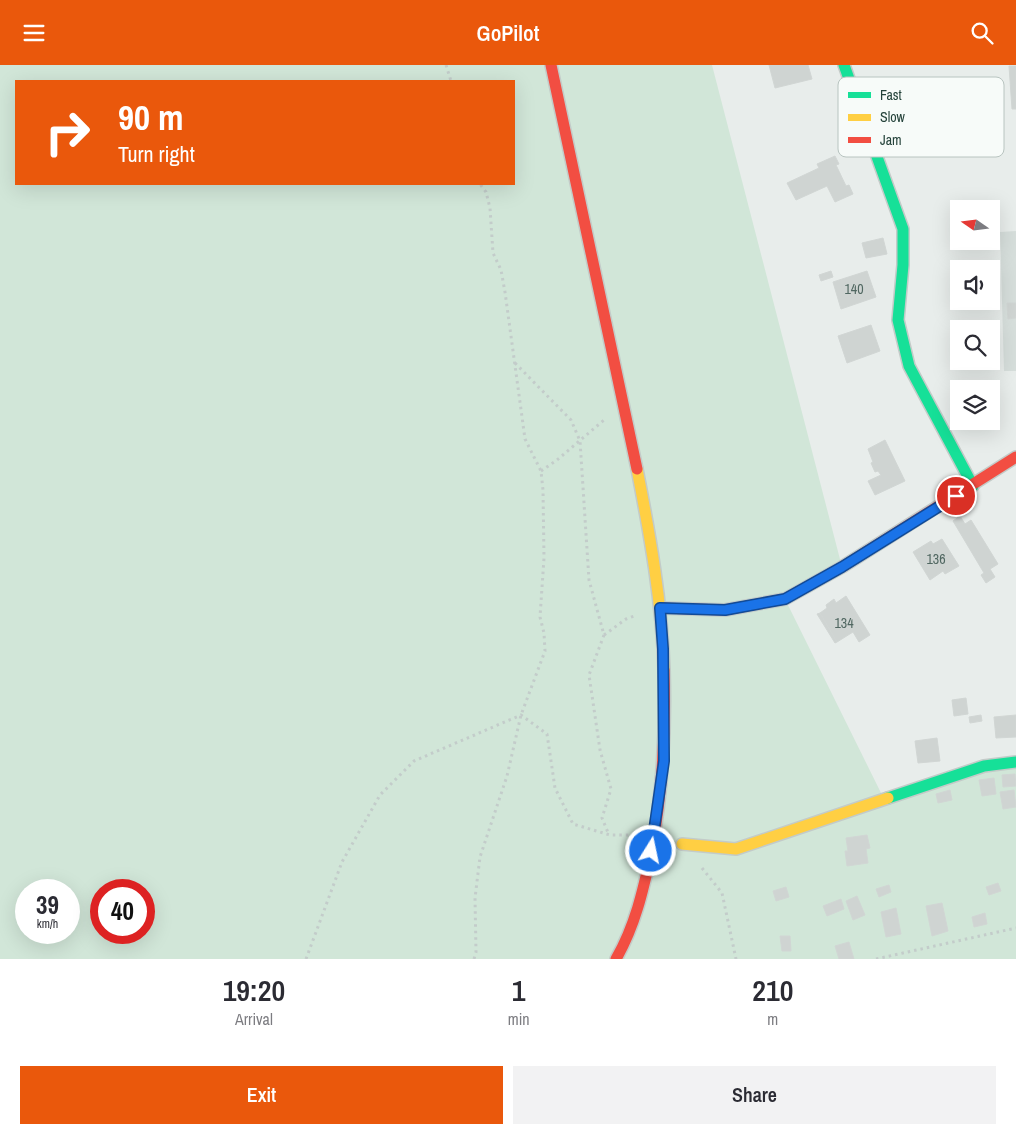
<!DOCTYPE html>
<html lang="en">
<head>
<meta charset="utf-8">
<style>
	:root { --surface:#fff; --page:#f2f2f3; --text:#2b2b33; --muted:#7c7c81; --accent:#ea580c }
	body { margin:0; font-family:"Archivo Narrow",sans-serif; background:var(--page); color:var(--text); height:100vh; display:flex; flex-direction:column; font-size:19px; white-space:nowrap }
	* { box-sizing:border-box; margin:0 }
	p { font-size:16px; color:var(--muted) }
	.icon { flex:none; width:28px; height:28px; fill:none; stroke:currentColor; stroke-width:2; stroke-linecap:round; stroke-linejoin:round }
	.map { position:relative; height:894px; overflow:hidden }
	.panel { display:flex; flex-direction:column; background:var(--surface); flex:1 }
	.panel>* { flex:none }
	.top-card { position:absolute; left:15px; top:15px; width:500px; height:105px; border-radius:0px; box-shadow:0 5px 20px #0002; background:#ea580c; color:#fff; overflow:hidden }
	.needle { width:32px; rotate:284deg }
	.controls { position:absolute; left:950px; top:135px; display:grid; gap:10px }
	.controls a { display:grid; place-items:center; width:50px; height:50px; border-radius:0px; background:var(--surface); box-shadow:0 5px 20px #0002; font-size:25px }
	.speed { position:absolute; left:15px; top:814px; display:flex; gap:10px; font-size:25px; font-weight:700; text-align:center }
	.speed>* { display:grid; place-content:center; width:65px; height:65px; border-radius:50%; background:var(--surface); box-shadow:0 5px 20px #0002; line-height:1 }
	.speed small { font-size:12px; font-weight:400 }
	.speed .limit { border:8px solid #d22; background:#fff; color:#111 }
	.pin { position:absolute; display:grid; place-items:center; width:42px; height:42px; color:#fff; margin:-21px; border:2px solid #fff; border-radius:50%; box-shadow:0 1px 5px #0007 }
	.me { position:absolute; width:55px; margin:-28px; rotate:10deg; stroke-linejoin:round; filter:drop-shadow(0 0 4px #0008) }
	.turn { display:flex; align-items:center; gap:18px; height:105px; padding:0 20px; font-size:22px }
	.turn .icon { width:65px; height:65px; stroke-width:2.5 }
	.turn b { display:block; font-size:35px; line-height:42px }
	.eta { display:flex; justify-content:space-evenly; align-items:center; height:85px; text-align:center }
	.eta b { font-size:30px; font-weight:600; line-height:35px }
	.cta { display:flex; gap:10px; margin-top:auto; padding:10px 20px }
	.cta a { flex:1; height:58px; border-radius:0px; background:var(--accent); color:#fff; font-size:20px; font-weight:600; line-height:58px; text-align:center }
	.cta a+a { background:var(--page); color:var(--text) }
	header { display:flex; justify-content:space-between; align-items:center; height:65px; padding:0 20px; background:var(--accent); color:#fff; font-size:22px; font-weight:600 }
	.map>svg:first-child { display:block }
	.built { fill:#d6dedb }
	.green { fill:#d1e6d8; fill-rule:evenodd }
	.building { fill:#cfd4d2; stroke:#d1d6d4 }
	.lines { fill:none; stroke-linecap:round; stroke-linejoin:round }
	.fast-casing { stroke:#c3cbc8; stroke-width:14 }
	.slow-casing { stroke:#c3cbc8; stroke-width:14 }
	.jam-casing { stroke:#c3cbc8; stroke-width:14 }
	.path { stroke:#c3ccca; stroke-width:3; stroke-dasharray:2.5 4; stroke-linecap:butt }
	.fast { stroke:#16e098; stroke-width:11 }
	.slow { stroke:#ffcf43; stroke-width:11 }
	.jam { stroke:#f24e42; stroke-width:11 }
	.route-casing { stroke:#114b97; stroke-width:12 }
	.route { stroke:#1a73e8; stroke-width:9 }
	.labels { text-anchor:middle; stroke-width:4; stroke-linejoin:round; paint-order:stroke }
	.number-label { font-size:14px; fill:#506761 }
	.key { fill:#f7fbf9; stroke:#b8c4c0; stroke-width:1 }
	.key-label { font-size:14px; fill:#24423a }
</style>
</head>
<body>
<header><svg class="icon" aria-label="menu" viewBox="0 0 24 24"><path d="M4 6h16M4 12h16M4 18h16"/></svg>GoPilot<svg class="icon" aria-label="search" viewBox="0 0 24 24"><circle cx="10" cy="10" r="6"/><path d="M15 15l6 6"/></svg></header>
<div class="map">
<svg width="1016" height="894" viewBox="0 0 1016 894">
	<rect width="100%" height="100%" fill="#e8edeb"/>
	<!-- built -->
	<path class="built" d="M 1016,166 L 1016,306 L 1004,306 L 1000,167 Z"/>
	<!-- green -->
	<path class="green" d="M 0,0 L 712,0 L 842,502 L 785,534 L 884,734 L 1016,697 L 1016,894 L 0,894 ZM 16,16 L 514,16 L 514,119 L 16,119 ZM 26,825 L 69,825 L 69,868 L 26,868 ZM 101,825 L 144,825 L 144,868 L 101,868 Z"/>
	<!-- building -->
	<g class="building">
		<path d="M 769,0 L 808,0 L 812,14 L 775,23 Z"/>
		<path d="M 1009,1 L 1016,1 L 1016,44 L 1012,44 Z"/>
		<path d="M 835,91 L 839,99 L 836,100 L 846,121 L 849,120 L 853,129 L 835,137 L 827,121 L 796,135 L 787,118 L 819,103 L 817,99 Z"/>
		<path d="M 883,173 L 887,189 L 866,193 L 862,178 Z"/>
		<path d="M 831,206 L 833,212 L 821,216 L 819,210 Z"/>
		<path d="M 867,206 L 876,232 L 841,244 L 833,217 Z"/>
		<path d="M 1007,238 L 1016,238 L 1016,253 L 1008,254 Z"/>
		<path d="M 871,260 L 880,286 L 847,298 L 838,271 Z"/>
		<path d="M 885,375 L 905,416 L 875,430 L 868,416 L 881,410 L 878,406 L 875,407 L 871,398 L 873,397 L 868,384 Z"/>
		<path d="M 960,451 L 965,459 L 971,455 L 998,499 L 990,504 L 995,512 L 986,518 L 981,510 L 984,508 L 953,456 Z"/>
		<path d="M 942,474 L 959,501 L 945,509 L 943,506 L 930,515 L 913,487 L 931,476 L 933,479 Z"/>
		<path d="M 846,531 L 870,570 L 859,577 L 853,567 L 837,577 L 820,548 L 827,543 L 826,540 L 834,534 L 836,538 Z"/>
		<path d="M 820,548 L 837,577 L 835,578 L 817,549 Z"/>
		<path d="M 966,633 L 968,649 L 954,651 L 952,635 Z"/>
		<path d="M 981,650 L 982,656 L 970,658 L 969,652 Z"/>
		<path d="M 1016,650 L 1016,672 L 996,673 L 994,652 Z"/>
		<path d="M 937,673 L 940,696 L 918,698 L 915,676 Z"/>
		<path d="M 1015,709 L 1016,721 L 1003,722 L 1002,710 Z"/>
		<path d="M 994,713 L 996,729 L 982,731 L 979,715 Z"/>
		<path d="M 950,725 L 952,735 L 938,738 L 936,729 Z"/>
		<path d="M 1014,725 L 1016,742 L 1003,744 L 1000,727 Z"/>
		<path d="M 867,770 L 870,783 L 866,784 L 868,798 L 847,801 L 845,786 L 848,786 L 846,773 Z"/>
		<path d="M 998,818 L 1001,826 L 989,830 L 986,822 Z"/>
		<path d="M 889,820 L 891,827 L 879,832 L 876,824 Z"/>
		<path d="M 786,822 L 789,832 L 776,836 L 773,826 Z"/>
		<path d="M 857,831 L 865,850 L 853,855 L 846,836 Z"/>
		<path d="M 841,834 L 844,844 L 827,851 L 823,841 Z"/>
		<path d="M 942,838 L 948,866 L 932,871 L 926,841 Z"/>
		<path d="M 896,843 L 901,869 L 886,872 L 881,847 Z"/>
		<path d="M 985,848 L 987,859 L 974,862 L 972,852 Z"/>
		<path d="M 780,871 L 790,871 L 791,886 L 782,886 Z"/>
		<path d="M 849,877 L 854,894 L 839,894 L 835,881 Z"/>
	</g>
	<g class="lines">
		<!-- fast casing -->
		<g class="fast-casing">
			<g id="fast">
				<path d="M 844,0 L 903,164 L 903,200 L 898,255 L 909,301 L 973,421"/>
				<path d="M 888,733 L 984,701 L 1016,697"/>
			</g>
		</g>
		<!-- slow casing -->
		<g class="slow-casing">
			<g id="slow">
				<path d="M 637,404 C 650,470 662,537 664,605"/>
				<path d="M 682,779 L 736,784 L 888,733"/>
			</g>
		</g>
		<!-- jam casing -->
		<g class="jam-casing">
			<g id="jam">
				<path d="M 551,0 L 637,404"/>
				<path d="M 660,543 L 725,545 L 785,534 L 842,502 L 1016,392"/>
				<path d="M 616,894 C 635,861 643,826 651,789 C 663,726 666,669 664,605"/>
			</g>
		</g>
		<!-- path -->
		<g class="path">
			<path d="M 446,0 L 451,16"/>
			<path d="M 515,298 L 571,355 L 580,376 L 589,515 L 604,570 L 589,610 L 600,685 L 611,724 L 602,753 L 609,770"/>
			<path d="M 541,406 L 557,395 L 604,355"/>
			<path d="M 604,570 L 626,554 L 637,550"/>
			<path d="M 702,803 L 722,828 L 736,894"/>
			<path d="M 306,894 L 342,797 L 380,730 L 414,696 L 521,650 L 547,669 L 555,723 L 573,759 L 610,770 L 631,770"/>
			<path d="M 474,894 L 476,887 L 475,833 L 480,792 L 507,711 L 521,650 L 545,586 L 544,568 L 540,552 L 544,493 L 543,425 L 541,406 L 525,374 L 505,227 L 501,205 L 493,188 L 490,143 L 486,127 L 480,119"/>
			<path d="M 876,894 L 1016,863"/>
		</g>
		<!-- fast -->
		<use href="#fast" class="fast"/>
		<!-- slow -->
		<use href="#slow" class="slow"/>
		<!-- jam -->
		<use href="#jam" class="jam"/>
	</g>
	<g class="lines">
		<!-- route casing -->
		<g class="route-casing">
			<path id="route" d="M 651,786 L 664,696 L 663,584 L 660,543 L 725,545 L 785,534 L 842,502 L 956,431"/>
		</g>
		<!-- route -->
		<use href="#route" class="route"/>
	</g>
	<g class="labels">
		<!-- number labels -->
		<g class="number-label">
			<text x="854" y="229">140</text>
			<text x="936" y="499">136</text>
			<text x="844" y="563">134</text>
		</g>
	</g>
	<!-- legend -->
	<rect x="838" y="12" width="166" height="80" rx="8" class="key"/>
	<rect x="848" y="27" width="23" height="6" fill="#16e098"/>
	<rect x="848" y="49" width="23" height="7" fill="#ffcf43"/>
	<rect x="848" y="72" width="23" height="6" fill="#f24e42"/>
	<g class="key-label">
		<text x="880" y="35">Fast</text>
		<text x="880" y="57">Slow</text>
		<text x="880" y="80">Jam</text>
	</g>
</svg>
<div class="controls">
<a><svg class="needle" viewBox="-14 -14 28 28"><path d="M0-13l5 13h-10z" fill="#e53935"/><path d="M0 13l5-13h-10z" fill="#7c7c81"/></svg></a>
<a><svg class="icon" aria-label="sound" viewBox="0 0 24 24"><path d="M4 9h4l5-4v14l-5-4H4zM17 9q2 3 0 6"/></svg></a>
<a><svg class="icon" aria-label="search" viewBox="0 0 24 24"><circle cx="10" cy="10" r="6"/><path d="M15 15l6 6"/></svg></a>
<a><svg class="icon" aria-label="layers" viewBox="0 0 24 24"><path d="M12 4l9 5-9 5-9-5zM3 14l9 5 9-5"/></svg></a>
</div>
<div class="speed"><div>39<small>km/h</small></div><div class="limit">40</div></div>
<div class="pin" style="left:956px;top:431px;background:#d93025"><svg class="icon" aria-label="arrive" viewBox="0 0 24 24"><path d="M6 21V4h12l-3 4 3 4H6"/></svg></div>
<svg class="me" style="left:651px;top:786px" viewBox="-20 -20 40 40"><circle r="17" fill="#1a73e8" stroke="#fff" stroke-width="3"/><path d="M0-11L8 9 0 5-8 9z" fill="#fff"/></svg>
<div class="top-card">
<div class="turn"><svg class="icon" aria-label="right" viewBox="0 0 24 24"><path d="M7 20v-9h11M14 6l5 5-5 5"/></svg><div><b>90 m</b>Turn right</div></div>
</div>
</div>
<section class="panel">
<div class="eta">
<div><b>19:20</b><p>Arrival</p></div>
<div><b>1</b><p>min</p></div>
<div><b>210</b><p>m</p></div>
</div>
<div class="cta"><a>Exit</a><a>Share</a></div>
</section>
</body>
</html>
